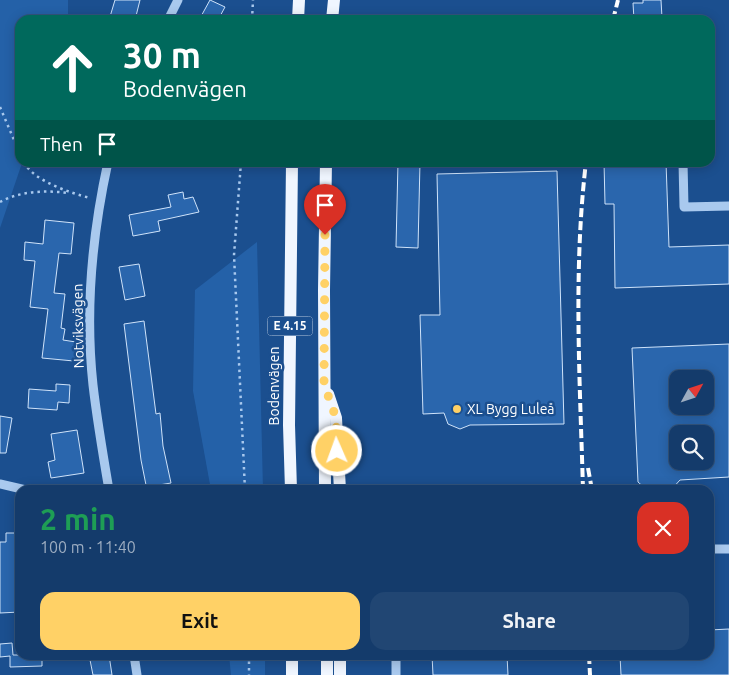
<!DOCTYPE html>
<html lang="en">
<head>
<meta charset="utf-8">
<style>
	:root { --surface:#143b6b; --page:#214673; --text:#f1f3f6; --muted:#9dadc1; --line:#33557e; --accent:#ffd166 }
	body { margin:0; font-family:Ubuntu,sans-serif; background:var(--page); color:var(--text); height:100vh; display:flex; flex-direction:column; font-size:19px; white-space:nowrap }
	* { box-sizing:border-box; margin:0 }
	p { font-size:16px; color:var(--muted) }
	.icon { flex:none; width:28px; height:28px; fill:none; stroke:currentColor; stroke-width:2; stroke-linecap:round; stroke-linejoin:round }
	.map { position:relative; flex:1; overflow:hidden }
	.sheet { position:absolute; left:15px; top:485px; width:699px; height:175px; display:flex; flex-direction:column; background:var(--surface); border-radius:15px; box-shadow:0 2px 12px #0003,0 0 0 1px var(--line) }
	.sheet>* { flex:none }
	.top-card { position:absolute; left:15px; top:15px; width:700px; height:152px; border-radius:15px; box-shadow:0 2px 12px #0003,0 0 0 1px var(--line); background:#00695c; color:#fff; overflow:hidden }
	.needle { width:32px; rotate:50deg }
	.tools { position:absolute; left:669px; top:370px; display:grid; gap:10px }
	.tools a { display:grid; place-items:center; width:45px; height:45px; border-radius:10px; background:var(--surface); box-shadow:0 2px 12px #0003,0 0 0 1px var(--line); font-size:25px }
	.pin { position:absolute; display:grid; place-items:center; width:42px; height:42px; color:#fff; margin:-51px -21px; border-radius:50% 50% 50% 0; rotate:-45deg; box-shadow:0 0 5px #0007 }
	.pin .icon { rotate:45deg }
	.me { position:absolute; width:55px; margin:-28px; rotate:358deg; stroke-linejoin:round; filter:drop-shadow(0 0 4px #0008) }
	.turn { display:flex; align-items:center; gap:18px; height:105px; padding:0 25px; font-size:22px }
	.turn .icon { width:65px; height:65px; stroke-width:2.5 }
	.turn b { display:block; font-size:35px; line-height:42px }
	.then { display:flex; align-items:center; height:48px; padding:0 25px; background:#0003; gap:10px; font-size:19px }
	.round { display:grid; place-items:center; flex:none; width:52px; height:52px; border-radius:15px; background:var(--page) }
	.overview { display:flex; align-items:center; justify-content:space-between; height:85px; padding:0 25px }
	h1 { font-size:30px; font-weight:600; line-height:38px; color:#1e9e55 }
	.primary-button { display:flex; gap:10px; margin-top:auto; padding:10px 25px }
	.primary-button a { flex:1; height:58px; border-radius:15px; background:var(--accent); color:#111; font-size:20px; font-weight:600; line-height:58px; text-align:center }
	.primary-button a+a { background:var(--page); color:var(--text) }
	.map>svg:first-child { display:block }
	.green { fill:#2461a8 }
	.building { fill:#2a66ad; stroke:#cfe3fa; fill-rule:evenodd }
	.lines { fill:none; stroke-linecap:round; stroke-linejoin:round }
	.path { stroke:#a9c9ee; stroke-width:2.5; stroke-dasharray:2.5 4; stroke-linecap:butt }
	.minor { stroke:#a9c9ee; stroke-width:9 }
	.major { stroke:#f0f6ff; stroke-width:12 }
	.rail { stroke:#fff; stroke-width:4; stroke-dasharray:9 4; stroke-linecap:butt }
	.route { stroke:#ffd166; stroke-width:9; stroke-dasharray:0 16.2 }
	.poi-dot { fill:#ffd166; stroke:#1b4f8f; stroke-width:2 }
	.labels { text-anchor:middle; stroke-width:5; stroke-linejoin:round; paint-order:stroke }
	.shield { fill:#1b4f8f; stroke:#bbcadd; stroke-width:1 }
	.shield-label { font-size:12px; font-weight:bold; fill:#fff }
	.street-label { font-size:14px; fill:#fff; stroke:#1b4f8f }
	.poi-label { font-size:14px; fill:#fff; stroke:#1b4f8f; text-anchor:start }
</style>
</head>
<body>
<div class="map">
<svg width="729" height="675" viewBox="0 0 729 675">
	<rect width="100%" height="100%" fill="#1b4f8f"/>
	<!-- green -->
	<g class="green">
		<path d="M 0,0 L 68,0 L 68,19 L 20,20 L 20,162 L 22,163 L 0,228 Z"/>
		<path d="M 257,242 L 263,490 L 211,490 L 193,391 L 195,290 Z"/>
		<path d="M 229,655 L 265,655 L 265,675 L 231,675 Z"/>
	</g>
	<!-- building -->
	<g class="building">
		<path d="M 115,0 L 140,0 L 135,20 L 109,20 Z"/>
		<path d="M 210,0 L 225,7 L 218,20 L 199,20 Z"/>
		<path d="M 643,0 L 661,0 L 662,18 L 634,20 L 633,3 L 643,3 Z"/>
		<path d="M 398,162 L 420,162 L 418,248 L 396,247 Z"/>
		<path d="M 604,162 L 666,162 L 669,247 L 729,245 L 729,284 L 615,288 L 614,204 L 605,204 Z"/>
		<path d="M 557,171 L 564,424 L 470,425 L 460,429 L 448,424 L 444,413 L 423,414 L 420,315 L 440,315 L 437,174 Z"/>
		<path d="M 183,192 L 184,199 L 193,197 L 199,212 L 158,221 L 160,231 L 133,236 L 129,215 L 171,207 L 168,195 Z"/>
		<path d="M 45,220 L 74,223 L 71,254 L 59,253 L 54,293 L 65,294 L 61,328 L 65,329 L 63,340 L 76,342 L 74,361 L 42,358 L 48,309 L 30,307 L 35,261 L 24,260 L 25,242 L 43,244 Z"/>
		<path d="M 139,264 L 145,296 L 125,300 L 119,267 Z"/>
		<path d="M 144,321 L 156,414 L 160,413 L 163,446 L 171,483 L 159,485 L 159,490 L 147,490 L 141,460 L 124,324 Z"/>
		<path d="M 729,344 L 729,477 L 680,480 L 671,490 L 647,490 L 638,482 L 632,348 ZM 678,379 L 705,379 L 705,406 L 678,406 ZM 678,434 L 705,434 L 705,461 L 678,461 Z"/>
		<path d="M 56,384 L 70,385 L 69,403 L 58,402 L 57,410 L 28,408 L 29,389 L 56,391 Z"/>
		<path d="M 0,416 L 12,418 L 6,453 L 0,453 Z"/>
		<path d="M 77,430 L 84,473 L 51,478 L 48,462 L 55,460 L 51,434 Z"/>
		<path d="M 6,533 L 20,533 L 20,552 L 16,552 L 20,612 L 0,613 L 0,542 L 6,542 Z"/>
		<path d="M 729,629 L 729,675 L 621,675 L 620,655 L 709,655 L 709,630 Z"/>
		<path d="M 12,643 L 13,655 L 42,655 L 42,666 L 10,667 L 10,656 L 0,657 L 0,644 Z"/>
		<path d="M 89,655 L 109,655 L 112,675 L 93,675 Z"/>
		<path d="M 432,655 L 507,655 L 508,675 L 433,675 Z"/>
	</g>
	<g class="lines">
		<!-- path -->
		<g class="path">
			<path d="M 252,20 L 253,0"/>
			<path d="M 0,107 L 20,154"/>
			<path d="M 24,162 C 33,181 71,193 90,198"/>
			<path d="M 241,162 L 234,255 L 245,490"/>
			<path d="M 0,202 C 20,191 46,190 68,193"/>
			<path d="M 249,655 L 249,675"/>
		</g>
		<!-- minor -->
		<g class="minor">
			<path d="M 168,20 L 178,0"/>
			<path d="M 108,162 C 92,235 85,311 93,385 C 97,420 103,455 109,490"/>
			<path d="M 683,162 L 684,207 L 729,206"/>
			<path d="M 0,484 L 26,490"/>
			<path d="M 709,549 L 729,549"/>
			<path d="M 134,655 L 137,675"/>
			<path d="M 396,655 L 396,675"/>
		</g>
		<!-- major -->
		<g class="major">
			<path d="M 298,20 L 299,0"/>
			<path d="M 332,20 L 334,0"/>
			<path d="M 328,394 L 336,418 L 340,490"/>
			<path d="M 291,490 L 289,425 L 292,162"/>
			<path d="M 325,490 L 324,290 L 326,162"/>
			<path d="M 292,655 L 292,675"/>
			<path d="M 327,655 L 327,675"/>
			<path d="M 340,675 L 340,655"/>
		</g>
		<!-- rail -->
		<g class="rail">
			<path d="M 613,20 L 618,0"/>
			<path d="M 588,468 L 592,490"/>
			<path d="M 583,490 C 580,381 573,271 586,162"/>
			<path d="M 589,655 L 590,675"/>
		</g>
	</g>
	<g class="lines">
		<!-- route -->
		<path class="route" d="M 325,235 L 324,384 L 336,418 L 337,451"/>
	</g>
	<!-- markers -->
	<circle class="poi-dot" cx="457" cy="409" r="5"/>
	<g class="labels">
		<!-- shield labels -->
		<rect class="shield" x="267.5" y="316.5" width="45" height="19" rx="4"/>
		<g class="shield-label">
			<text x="290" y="330">E 4.15</text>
		</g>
		<!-- street labels -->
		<g class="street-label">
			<text transform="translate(78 326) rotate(-91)" y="5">Notviksvägen</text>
			<text transform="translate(274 386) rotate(-90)" y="5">Bodenvägen</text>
		</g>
		<!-- poi labels -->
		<g class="poi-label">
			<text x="467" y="414">XL Bygg Luleå</text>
		</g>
	</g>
</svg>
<div class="tools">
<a><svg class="needle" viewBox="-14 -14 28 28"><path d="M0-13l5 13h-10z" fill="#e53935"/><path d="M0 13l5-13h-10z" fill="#9dadc1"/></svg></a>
<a><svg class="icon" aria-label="search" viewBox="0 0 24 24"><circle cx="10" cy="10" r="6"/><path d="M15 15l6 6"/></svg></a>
</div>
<div class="pin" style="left:325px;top:235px;background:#d93025"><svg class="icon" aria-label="arrive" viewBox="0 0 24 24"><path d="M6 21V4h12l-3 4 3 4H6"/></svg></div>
<svg class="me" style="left:337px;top:451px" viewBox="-20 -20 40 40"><circle r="17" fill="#ffd166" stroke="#fff" stroke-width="3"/><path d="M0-11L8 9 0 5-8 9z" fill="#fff"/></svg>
<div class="top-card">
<div class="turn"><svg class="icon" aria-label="ahead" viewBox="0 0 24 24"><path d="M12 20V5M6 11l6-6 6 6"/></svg><div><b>30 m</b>Bodenvägen</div></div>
<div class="then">Then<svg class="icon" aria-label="arrive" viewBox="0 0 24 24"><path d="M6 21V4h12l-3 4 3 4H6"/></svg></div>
</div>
<section class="sheet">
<div class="overview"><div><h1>2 min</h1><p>100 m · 11:40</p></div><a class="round" style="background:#d93025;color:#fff"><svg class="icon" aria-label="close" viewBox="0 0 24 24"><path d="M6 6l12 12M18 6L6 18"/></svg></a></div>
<div class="primary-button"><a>Exit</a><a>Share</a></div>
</section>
</div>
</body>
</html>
